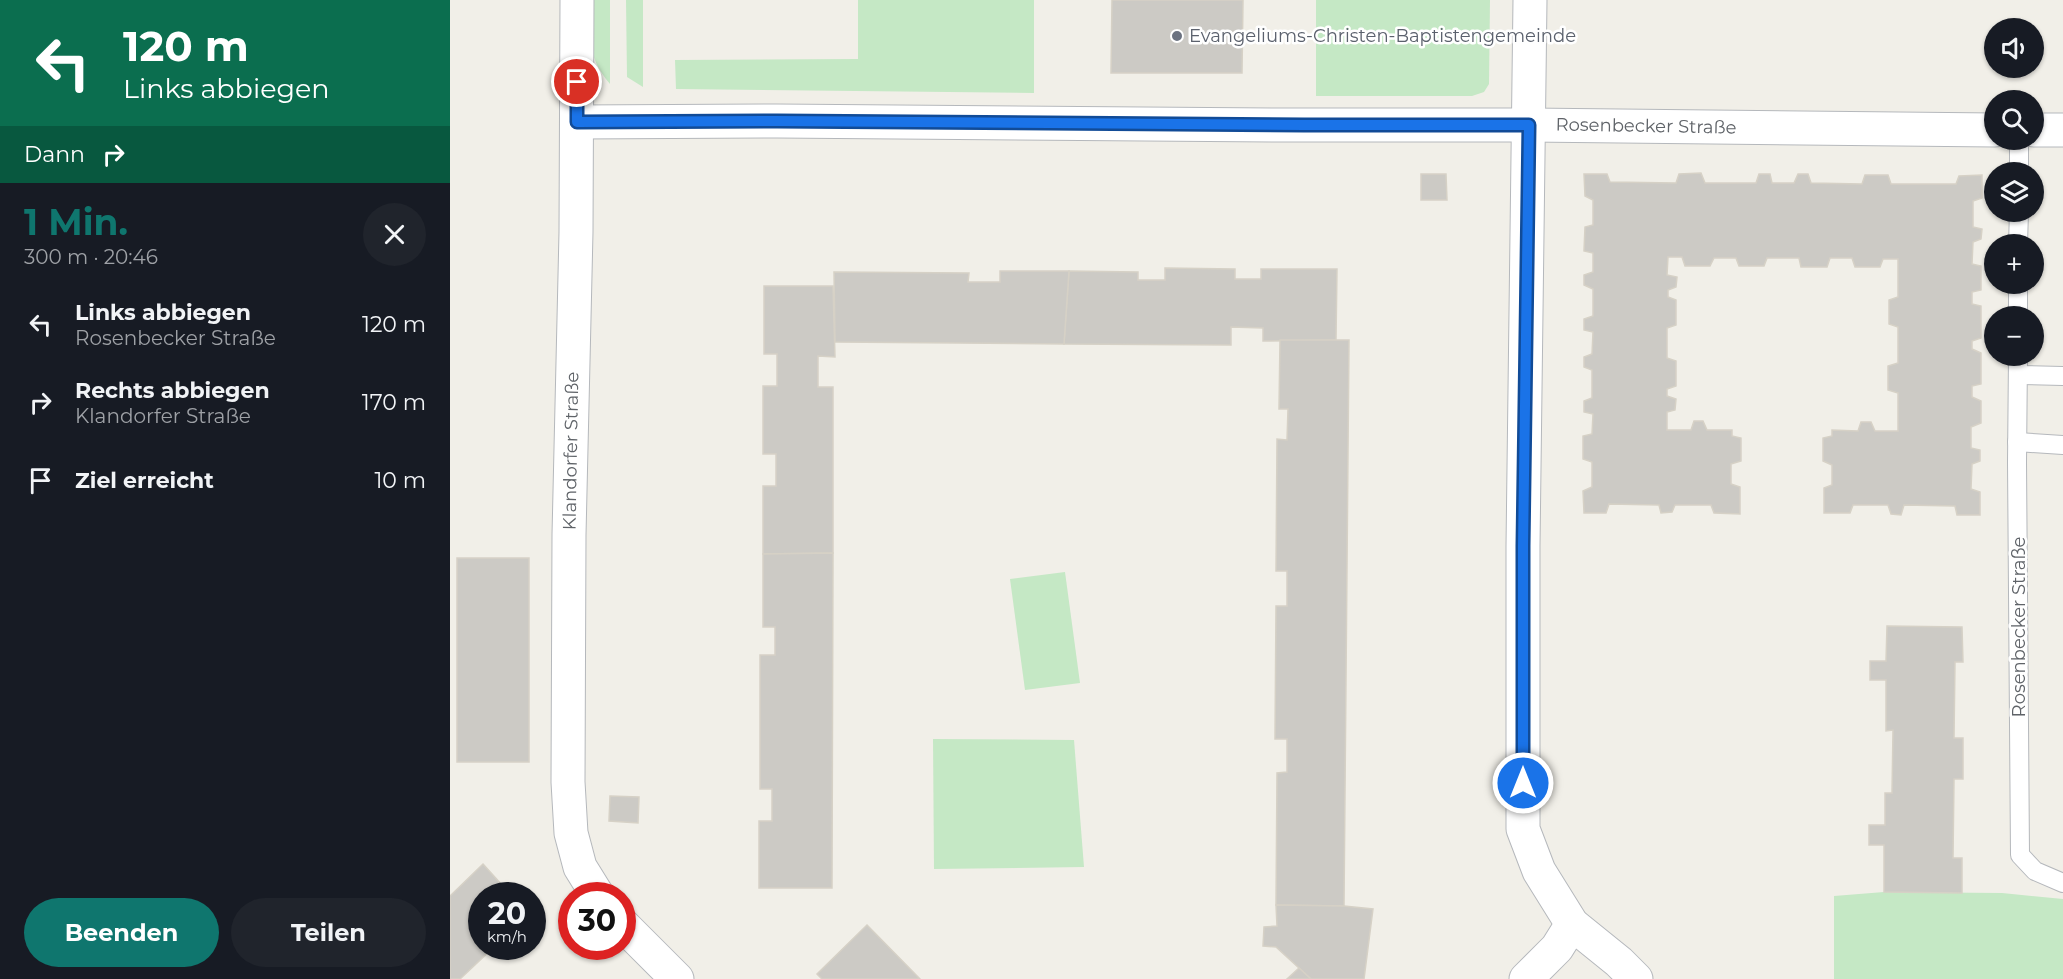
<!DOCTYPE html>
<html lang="de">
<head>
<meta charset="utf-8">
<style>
	:root { --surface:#171b24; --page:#20242c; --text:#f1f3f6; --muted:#9ea1a6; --accent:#0f766e }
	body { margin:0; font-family:Montserrat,sans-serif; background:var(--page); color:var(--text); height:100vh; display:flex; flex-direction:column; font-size:22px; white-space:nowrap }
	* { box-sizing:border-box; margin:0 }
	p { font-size:20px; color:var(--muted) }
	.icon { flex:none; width:33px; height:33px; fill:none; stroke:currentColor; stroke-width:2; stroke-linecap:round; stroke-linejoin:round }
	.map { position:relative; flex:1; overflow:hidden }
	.details { display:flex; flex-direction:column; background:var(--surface); width:450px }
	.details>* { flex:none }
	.guide { background:#0b6e4f; color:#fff; overflow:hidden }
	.buttons { position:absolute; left:1534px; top:18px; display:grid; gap:12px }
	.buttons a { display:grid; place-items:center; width:60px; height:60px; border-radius:50%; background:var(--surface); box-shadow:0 2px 4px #0004; font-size:30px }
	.speed { position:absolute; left:18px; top:882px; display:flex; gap:12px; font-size:30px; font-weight:700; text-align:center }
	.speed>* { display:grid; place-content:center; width:78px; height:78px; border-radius:50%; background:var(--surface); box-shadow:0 2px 4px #0004; line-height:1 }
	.speed small { font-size:15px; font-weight:400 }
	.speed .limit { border:9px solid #d22; background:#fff; color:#111 }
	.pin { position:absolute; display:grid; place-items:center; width:51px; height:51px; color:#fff; margin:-26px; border:3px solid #fff; border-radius:50%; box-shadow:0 2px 6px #0007 }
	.me { position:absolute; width:66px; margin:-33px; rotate:0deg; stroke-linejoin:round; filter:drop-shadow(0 0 4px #0008) }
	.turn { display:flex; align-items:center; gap:21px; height:126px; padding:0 24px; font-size:27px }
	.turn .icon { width:78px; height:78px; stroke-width:2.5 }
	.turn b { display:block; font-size:42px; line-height:51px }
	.then { display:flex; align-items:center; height:57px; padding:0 24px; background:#0003; gap:12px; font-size:22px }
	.round { display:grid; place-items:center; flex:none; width:63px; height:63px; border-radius:32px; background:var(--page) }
	.summary { display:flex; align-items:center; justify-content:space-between; height:102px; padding:0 24px }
	h1 { font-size:36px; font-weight:700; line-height:45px; color:var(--accent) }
	.action { display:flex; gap:12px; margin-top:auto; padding:12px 24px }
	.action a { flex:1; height:69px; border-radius:36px; background:var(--accent); color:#fff; font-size:24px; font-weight:700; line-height:69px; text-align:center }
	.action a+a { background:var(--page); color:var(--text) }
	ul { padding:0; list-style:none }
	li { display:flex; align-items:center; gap:18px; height:78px; padding:0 24px }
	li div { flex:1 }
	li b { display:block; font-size:22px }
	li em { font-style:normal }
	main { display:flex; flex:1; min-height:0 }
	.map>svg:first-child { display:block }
	.green { fill:#c5e8c5 }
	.building { fill:#cccac5; stroke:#d6d1c6; stroke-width:1.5 }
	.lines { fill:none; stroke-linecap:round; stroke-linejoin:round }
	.service-casing { stroke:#b5b8bc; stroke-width:20 }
	.minor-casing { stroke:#b5b8bc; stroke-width:35 }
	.service { stroke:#fff; stroke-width:18 }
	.minor { stroke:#fff; stroke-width:33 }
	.route-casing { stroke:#114b97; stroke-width:15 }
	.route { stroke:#1a73e8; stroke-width:10 }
	.worship-dot { fill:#6b7280; stroke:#fff; stroke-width:2 }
	.labels { text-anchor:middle; stroke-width:5; stroke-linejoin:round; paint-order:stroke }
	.worship-label { font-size:18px; fill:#5b616d; stroke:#fff; text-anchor:start }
	.street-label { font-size:18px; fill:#5f6368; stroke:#fff }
</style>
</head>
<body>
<main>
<section class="details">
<div class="guide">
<div class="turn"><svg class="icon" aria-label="left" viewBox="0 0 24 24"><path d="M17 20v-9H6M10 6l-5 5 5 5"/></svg><div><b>120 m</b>Links abbiegen</div></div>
<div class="then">Dann<svg class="icon" aria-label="right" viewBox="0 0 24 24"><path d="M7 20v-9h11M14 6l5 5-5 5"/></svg></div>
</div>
<div class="summary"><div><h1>1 Min.</h1><p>300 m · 20:46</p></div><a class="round"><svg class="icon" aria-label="close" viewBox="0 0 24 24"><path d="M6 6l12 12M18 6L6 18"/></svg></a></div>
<ul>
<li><svg class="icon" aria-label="left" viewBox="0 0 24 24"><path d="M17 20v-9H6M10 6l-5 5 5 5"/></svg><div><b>Links abbiegen</b><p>Rosenbecker Straße</p></div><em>120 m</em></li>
<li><svg class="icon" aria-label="right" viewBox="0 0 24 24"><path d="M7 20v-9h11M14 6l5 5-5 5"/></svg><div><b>Rechts abbiegen</b><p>Klandorfer Straße</p></div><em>170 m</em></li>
<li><svg class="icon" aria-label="arrive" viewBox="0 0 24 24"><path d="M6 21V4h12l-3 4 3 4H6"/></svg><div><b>Ziel erreicht</b></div><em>10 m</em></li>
</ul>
<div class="action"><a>Beenden</a><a>Teilen</a></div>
</section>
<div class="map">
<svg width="1613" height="979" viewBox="0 0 1613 979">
	<rect width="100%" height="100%" fill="#f1efe8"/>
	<!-- green -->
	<g class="green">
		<path d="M 142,0 L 160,0 L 160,84 C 135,54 141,37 142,0 Z"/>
		<path d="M 176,0 L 193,0 L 193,87 L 177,77 Z"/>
		<path d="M 408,0 L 584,0 L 584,93 L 226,89 L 225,60 L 408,59 Z"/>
		<path d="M 866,0 L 1040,0 L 1039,84 L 1034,92 L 1022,96 L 866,96 Z"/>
		<path d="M 615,572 L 630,683 L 575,690 L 560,579 Z"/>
		<path d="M 483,739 L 624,740 L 634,867 L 484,869 Z"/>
		<path d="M 1434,892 L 1552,893 L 1613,899 L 1613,979 L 1384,979 L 1384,896 Z"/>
	</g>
	<!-- building -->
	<g class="building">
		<path d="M 662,0 L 793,0 L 792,73 L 661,73 Z"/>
		<path d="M 1251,173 L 1255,183 L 1306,183 L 1309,174 L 1320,174 L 1322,183 L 1344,183 L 1348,174 L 1358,174 L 1361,183 L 1412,184 L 1415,175 L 1438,175 L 1441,184 L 1506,184 L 1509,176 L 1532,175 L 1532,198 L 1523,201 L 1523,227 L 1532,229 L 1531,239 L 1523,242 L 1522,264 L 1531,266 L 1531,290 L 1522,292 L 1522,304 L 1531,306 L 1531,338 L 1522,341 L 1522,349 L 1531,353 L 1531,384 L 1522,386 L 1522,397 L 1531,401 L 1531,423 L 1521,427 L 1521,448 L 1530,450 L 1530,461 L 1522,464 L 1521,489 L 1530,492 L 1530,515 L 1507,515 L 1505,506 L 1454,505 L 1451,515 L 1441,514 L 1438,505 L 1403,505 L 1400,513 L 1374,513 L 1374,488 L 1382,485 L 1382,465 L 1373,461 L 1373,438 L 1382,436 L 1382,430 L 1408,431 L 1411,422 L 1421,422 L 1425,431 L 1448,431 L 1448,393 L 1438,390 L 1438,366 L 1448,363 L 1448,327 L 1439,324 L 1439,300 L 1448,297 L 1448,259 L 1433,259 L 1430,267 L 1405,267 L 1402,258 L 1380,258 L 1377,267 L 1351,267 L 1349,258 L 1317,258 L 1314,266 L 1289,266 L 1286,258 L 1264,258 L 1260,266 L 1235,266 L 1232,257 L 1218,257 L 1217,275 L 1227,277 L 1226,287 L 1218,290 L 1218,297 L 1226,300 L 1226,325 L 1217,328 L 1217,358 L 1226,361 L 1226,386 L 1217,389 L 1217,396 L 1226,399 L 1225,410 L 1217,412 L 1217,430 L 1241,430 L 1244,421 L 1253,421 L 1257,430 L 1282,430 L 1282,436 L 1291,438 L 1291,461 L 1281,464 L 1281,484 L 1290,487 L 1290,514 L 1264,513 L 1261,505 L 1225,505 L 1222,512 L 1211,513 L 1209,505 L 1159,504 L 1156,513 L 1134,513 L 1133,491 L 1142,487 L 1142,462 L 1133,459 L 1133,436 L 1142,434 L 1143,414 L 1134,412 L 1134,401 L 1142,398 L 1142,370 L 1134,367 L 1134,357 L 1142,354 L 1143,332 L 1134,330 L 1134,319 L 1143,316 L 1143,289 L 1134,285 L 1134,275 L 1143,272 L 1143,253 L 1134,251 L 1135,227 L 1143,225 L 1143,200 L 1135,196 L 1134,174 L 1157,174 L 1160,182 L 1226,183 L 1229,174 Z"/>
		<path d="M 971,174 L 996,174 L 997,200 L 971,200 Z"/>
		<path d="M 715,268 L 785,269 L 785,279 L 811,279 L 811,269 L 887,269 L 886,340 L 813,341 L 813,328 L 781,327 L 781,345 L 614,344 L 619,271 L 688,272 L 688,280 L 715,280 Z"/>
		<path d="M 550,271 L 619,271 L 614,344 L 385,342 L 384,272 L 519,273 L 518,282 L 550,282 Z"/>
		<path d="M 314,286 L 383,286 L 385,357 L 368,356 L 368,387 L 383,387 L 383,553 L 313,554 L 313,486 L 326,486 L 326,454 L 313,454 L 313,386 L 327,386 L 327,354 L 314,354 Z"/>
		<path d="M 830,340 L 899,340 L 894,906 L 826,905 L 827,773 L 837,772 L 837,739 L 825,739 L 826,606 L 837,606 L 837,571 L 826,571 L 827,439 L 837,440 L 838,409 L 829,409 Z"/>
		<path d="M 383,553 L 382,888 L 309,888 L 309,821 L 322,821 L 322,789 L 310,789 L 310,655 L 325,655 L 325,627 L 313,627 L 313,554 Z"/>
		<rect x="7" y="558" width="72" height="204"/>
		<path d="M 1437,626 L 1512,627 L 1513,662 L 1505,662 L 1504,738 L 1513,738 L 1513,779 L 1504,779 L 1503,858 L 1512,858 L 1512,893 L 1434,892 L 1434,845 L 1419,845 L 1419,825 L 1435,825 L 1435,793 L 1442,793 L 1443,730 L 1436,731 L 1436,680 L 1420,680 L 1420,661 L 1436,661 Z"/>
		<path d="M 160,796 L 189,797 L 188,823 L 159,821 Z"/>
		<path d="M 33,864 L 62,896 L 32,896 L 32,946 L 45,946 L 10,979 L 0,979 L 0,896 Z"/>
		<path d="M 826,905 L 894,906 L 923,909 L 914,979 L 861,979 L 826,947 L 813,946 L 814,927 L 827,926 Z"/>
		<path d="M 417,925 L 470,979 L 372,979 L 367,974 Z"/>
		<path d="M 849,968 L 861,979 L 837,979 Z"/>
	</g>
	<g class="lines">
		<!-- service casing -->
		<g class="service-casing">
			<g id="service">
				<path d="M 1569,172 L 1569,140"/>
				<path d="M 1568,244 L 1569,212"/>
				<path d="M 1568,316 L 1568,284"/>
				<path d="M 1568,356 L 1567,462 L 1570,855 L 1585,871 L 1613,883"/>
				<path d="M 1568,375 L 1613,376"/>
				<path d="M 1567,442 L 1613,445"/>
			</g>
		</g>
		<!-- minor casing -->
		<g class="minor-casing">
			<g id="minor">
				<path d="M 127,0 L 126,232 L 119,535 L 118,782 L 121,833 L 130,867 L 148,896"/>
				<path d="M 1080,0 L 1073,546 L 1073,829 L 1089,871 L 1122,924 L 1169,962 L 1186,979"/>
				<path d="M 127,122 L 327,121 L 835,125 L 1079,125 L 1545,130"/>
				<path d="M 1584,130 L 1613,130"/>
				<path d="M 172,924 L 227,979"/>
				<path d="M 1076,979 L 1107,948 L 1122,924"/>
			</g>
		</g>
		<!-- service -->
		<use href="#service" class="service"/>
		<!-- minor -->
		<use href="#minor" class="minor"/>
	</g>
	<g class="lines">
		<!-- route casing -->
		<g class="route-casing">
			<path id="route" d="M 127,82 L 127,122 L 327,121 L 854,125 L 1079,125 L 1073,546 L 1073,783"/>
		</g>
		<!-- route -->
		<use href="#route" class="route"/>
	</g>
	<!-- markers -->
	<circle class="worship-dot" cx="727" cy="36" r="6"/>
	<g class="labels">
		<!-- worship labels -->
		<g class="worship-label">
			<text x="739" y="42">Evangeliums-Christen-Baptistengemeinde</text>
		</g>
		<!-- street labels -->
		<g class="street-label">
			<text transform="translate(1196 126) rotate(1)" y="6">Rosenbecker Straße</text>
			<text transform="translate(121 451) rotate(-89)" y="6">Klandorfer Straße</text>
			<text transform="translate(1569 627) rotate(-90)" y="6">Rosenbecker Straße</text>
		</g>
	</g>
</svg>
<div class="buttons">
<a><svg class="icon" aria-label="sound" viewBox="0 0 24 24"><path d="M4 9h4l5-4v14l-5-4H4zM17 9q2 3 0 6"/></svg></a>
<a><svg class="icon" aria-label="search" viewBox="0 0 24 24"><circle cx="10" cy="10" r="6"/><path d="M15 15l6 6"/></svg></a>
<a><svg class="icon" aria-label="layers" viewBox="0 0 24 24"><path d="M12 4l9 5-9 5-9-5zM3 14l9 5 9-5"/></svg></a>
<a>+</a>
<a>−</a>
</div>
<div class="speed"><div>20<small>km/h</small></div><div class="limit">30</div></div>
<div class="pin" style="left:127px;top:82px;background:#d93025"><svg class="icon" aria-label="arrive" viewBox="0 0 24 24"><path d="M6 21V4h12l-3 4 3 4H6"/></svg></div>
<svg class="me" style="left:1073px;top:783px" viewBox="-20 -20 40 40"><circle r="17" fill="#1a73e8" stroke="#fff" stroke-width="3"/><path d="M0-11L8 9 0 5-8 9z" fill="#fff"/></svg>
</div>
</main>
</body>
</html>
